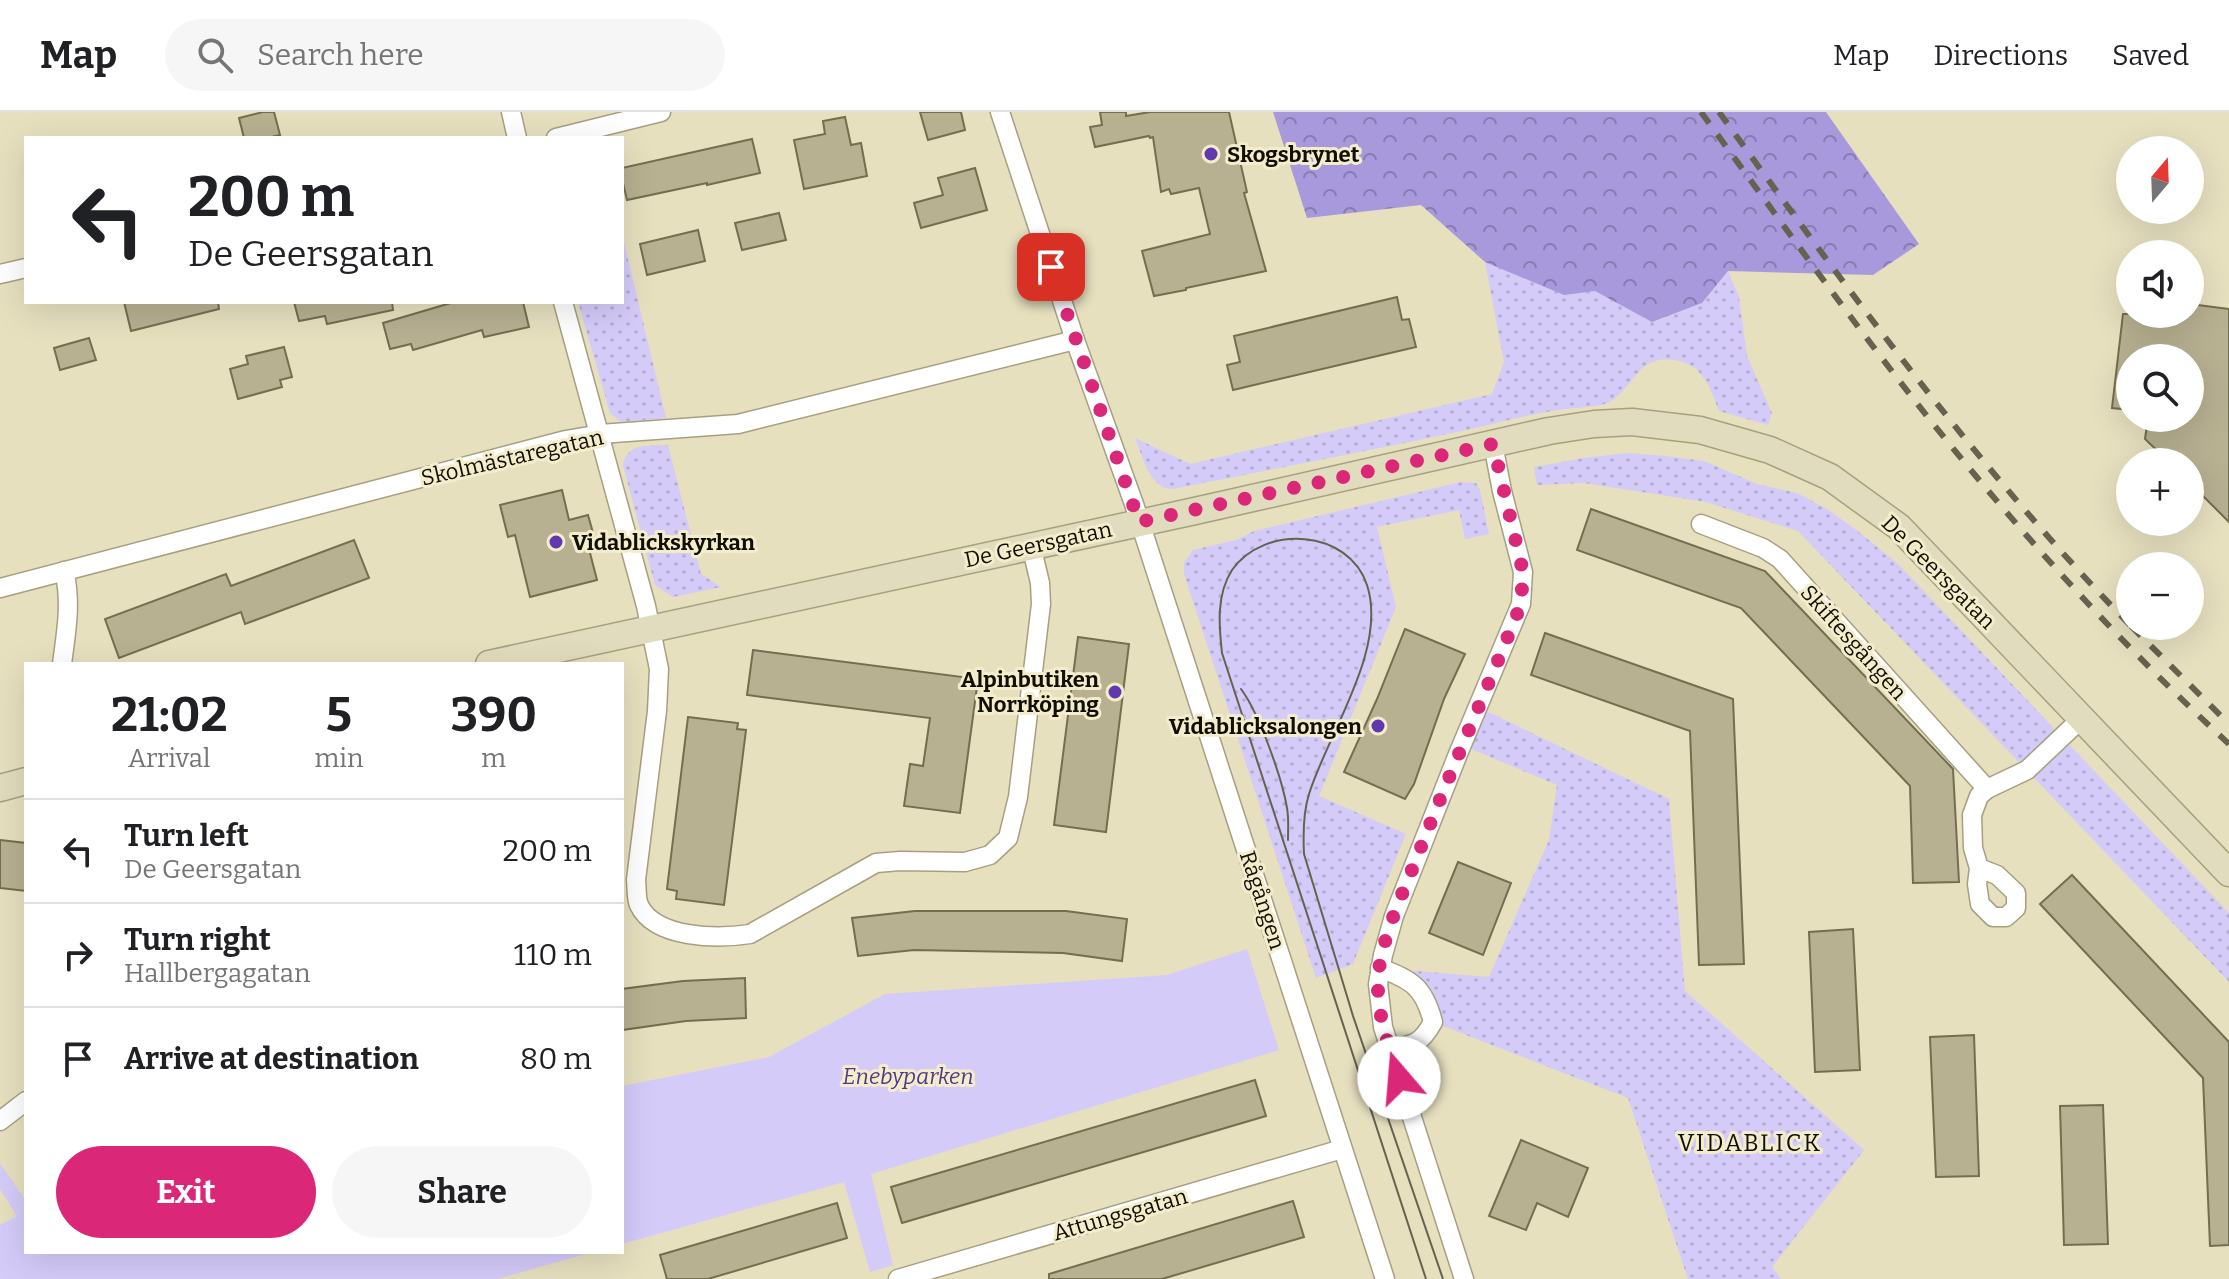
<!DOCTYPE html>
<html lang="en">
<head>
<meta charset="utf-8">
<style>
	:root { --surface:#fff; --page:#f6f6f6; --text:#202124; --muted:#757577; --line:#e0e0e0; --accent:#db2777 }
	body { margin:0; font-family:Bitter,serif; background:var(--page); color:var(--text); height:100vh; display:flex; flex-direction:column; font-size:30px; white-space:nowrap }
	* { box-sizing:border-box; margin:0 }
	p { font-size:26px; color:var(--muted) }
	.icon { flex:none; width:44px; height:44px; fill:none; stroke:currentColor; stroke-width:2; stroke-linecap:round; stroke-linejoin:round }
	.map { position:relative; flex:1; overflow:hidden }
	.side { position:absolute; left:24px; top:550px; width:600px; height:592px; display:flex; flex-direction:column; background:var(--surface); border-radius:0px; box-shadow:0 8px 32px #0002 }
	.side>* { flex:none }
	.top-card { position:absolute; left:24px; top:24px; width:600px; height:168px; border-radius:0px; box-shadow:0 8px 32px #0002; background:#fff; color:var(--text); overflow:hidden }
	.needle { width:52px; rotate:19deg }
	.controls { position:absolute; left:2116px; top:24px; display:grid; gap:16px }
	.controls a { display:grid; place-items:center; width:88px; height:88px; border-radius:50%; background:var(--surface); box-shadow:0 8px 32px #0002; font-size:40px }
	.pin { position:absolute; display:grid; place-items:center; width:68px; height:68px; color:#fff; margin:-34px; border-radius:16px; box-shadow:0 4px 12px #0006 }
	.me { position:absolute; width:88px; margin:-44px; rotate:342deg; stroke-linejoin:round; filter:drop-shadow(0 0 6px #0008) }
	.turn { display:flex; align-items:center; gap:28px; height:168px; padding:0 32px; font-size:36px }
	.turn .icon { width:104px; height:104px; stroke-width:2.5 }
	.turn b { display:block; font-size:56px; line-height:68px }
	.eta { display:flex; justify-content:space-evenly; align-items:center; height:136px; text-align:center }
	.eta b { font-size:48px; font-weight:700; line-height:56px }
	.primary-button { display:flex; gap:16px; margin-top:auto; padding:16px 32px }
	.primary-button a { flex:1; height:92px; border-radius:48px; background:var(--accent); color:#fff; font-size:32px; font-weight:700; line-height:92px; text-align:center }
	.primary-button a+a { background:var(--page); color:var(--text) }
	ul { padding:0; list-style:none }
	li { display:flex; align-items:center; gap:24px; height:104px; padding:0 32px; border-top:2px solid var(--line) }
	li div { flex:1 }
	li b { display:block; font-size:30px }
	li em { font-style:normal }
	header { display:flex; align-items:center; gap:48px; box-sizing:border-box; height:112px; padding:0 40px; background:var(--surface); border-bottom:2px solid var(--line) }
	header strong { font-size:38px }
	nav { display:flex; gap:44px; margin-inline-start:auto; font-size:28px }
	.search { width:560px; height:72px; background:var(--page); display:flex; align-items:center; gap:20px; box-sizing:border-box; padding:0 28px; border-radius:44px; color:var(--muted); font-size:30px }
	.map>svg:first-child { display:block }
	.grass { fill:url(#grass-dots) }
	.forest { fill:url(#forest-crowns) }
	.park { fill:#d4cbf9 }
	.building { fill:#b7b091; stroke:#746e50; stroke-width:2 }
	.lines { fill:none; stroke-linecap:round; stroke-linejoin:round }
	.minor-casing { stroke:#a6a081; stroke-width:21 }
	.secondary-casing { stroke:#a6a081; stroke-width:29 }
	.minor { stroke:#fff; stroke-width:18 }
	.secondary { stroke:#e1dcbd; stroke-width:26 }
	.tram { stroke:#66624f; stroke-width:2 }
	.rail { stroke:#66624f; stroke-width:6; stroke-dasharray:14 14; stroke-linecap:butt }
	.route { stroke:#db2777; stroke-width:14; stroke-dasharray:0 25.2 }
	.poi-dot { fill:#6238b0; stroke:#f4edcc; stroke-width:3 }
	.labels { text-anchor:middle; stroke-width:6; stroke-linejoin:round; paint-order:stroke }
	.poi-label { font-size:22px; font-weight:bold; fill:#110e04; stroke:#f4edcc; text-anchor:start }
	.street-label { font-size:22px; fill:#110e04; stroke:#f4edcc }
	.park-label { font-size:22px; font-style:italic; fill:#513888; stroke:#f4edcc }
	.neighbourhood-label { font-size:24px; letter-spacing:2px; fill:#110e04; stroke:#f4edcc }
</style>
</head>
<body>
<header>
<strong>Map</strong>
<div class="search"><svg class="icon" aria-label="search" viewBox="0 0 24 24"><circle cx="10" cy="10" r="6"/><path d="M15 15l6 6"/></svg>Search here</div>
<nav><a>Map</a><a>Directions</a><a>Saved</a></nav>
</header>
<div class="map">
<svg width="2229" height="1167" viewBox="0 0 2229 1167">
	<defs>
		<pattern id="grass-dots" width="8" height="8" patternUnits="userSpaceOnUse" patternTransform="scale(2)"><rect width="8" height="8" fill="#d4cbf9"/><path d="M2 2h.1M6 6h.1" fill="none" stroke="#b5add4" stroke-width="1.8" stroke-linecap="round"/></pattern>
		<pattern id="forest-crowns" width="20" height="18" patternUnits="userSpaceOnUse" patternTransform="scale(2)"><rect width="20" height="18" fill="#a899dd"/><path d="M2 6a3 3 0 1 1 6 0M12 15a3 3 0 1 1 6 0" fill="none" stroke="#877bb1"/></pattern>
	</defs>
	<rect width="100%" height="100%" fill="#e6e0bf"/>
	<!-- grass -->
	<g class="grass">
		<path d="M 622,122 L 666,306 L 621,310 L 610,301 L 578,190 L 622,190 Z"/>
		<path d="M 1485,150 L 1564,182 L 1595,179 L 1653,210 L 1702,191 L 1728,159 L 1739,185 L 1747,244 L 1772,301 L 1768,313 L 1719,299 C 1710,275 1703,252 1674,248 C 1634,241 1631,287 1601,293 C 1585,296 1568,296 1552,299 C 1520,304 1489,314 1457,320 C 1366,339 1274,357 1183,375 C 1178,376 1173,377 1169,377 C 1149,374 1142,342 1135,326 L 1190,352 L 1492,282 L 1504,250 Z"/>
		<path d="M 668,333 L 701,462 L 721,475 L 673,485 L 655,473 L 623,353 C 627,330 650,334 668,333 Z"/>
		<path d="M 1628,341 L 1665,344 L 1704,349 L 1757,372 L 1797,381 L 1827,397 L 1859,420 L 1899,453 L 2229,801 L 2229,870 L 1798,419 L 1706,390 L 1584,371 L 1537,373 L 1534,355 L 1584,346 Z"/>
		<path d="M 1461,370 L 1476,371 L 1480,378 L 1489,422 L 1465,427 L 1459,398 L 1377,415 L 1396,495 L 1319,684 L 1406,722 L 1353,852 L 1316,866 L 1184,462 L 1184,451 L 1193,438 L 1236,428 L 1254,419 Z"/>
		<path d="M 1478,595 L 1669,687 L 1685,879 L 1864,1038 L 1772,1155 L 1781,1167 L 1688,1167 L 1628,986 L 1433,910 L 1429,894 L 1380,856 L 1489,865 L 1549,728 L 1557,673 L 1462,633 Z"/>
	</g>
	<!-- forest -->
	<path class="forest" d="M 1273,0 L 1826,0 L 1919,132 L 1873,163 L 1728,159 L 1702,191 L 1652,210 L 1595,179 L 1564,183 L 1485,150 L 1421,93 L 1307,106 Z"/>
	<!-- park -->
	<g class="park">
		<path d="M 1247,837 L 1279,938 L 871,1062 L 893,1153 L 870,1160 L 844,1070 L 622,1132 L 622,974 L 769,945 L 885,882 L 1167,863 Z"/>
		<path d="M 0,1051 L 26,1089 L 26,1140 L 593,1140 L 497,1167 L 0,1167 L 0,1113 L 17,1104 L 0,1077 Z"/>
	</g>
	<!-- building -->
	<g class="building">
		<path d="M 263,0 L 274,0 L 280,23 L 267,26 L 244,26 L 239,6 Z"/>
		<path d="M 920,0 L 961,0 L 965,18 L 928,28 Z"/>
		<path d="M 1100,0 L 1126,0 L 1126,4 L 1150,0 L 1229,0 L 1247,80 L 1244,81 L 1266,159 L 1186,176 L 1186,178 L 1154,184 L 1142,139 L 1210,122 L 1199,76 L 1171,82 L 1169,77 L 1161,80 L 1153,25 L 1150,26 L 1149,24 L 1095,35 L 1090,15 L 1102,13 Z"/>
		<path d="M 845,5 L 851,33 L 861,31 L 867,64 L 804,77 L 794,28 L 825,22 L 823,9 Z"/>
		<path d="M 752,27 L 760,61 L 707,73 L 707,71 L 627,88 L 622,67 L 622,56 Z"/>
		<path d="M 975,56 L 987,98 L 921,116 L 914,91 L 943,83 L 938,66 Z"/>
		<path d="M 779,101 L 786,128 L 742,138 L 735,111 Z"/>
		<path d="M 698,118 L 705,149 L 647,163 L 640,132 Z"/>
		<path d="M 1397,185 L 1402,208 L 1409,207 L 1416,235 L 1233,278 L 1227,253 L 1240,250 L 1234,224 Z"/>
		<path d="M 124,190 L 218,190 L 219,197 L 131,219 Z"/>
		<path d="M 294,190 L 392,190 L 393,198 L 327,212 L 325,204 L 299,209 Z"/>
		<path d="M 454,190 L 523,190 L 529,215 L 484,225 L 482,218 L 413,238 L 411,232 L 390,237 L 383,211 Z"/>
		<path d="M 2190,192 L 2229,197 L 2229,410 L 2190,371 L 2190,350 L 2169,350 L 2145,327 L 2148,306 L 2190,306 L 2190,246 L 2130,246 L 2130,298 L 2112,296 L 2123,202 L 2190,202 Z"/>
		<path d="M 89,226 L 96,248 L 60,258 L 54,236 Z"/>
		<path d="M 284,235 L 292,265 L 280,268 L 282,275 L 238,287 L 230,257 L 248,252 L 246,244 Z"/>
		<path d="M 562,378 L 569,408 L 588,403 L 597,435 L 589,437 L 597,468 L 530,485 L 515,423 L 508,425 L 500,393 Z"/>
		<path d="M 1591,397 L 1765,459 L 1953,657 L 1959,770 L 1913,771 L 1910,674 L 1741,496 L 1577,438 Z"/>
		<path d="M 354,428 L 369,466 L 245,512 L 241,500 L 119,546 L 105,507 L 226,462 L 231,474 Z"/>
		<path d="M 1405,517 L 1465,542 L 1444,587 L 1414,672 L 1405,687 L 1344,660 L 1377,587 Z"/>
		<path d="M 1545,521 L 1733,587 L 1744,852 L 1699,853 L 1690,619 L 1531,563 Z"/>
		<path d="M 1078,525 L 1129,532 L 1106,720 L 1054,713 Z"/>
		<path d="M 753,538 L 978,567 L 960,701 L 904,694 L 910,652 L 923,654 L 930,606 L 747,583 Z"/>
		<path d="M 688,605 L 738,611 L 737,617 L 746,618 L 724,793 L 676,787 L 677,779 L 667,777 Z"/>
		<path d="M 0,728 L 26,731 L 26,779 L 0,776 Z"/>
		<path d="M 1458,750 L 1511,771 L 1483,843 L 1429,821 Z"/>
		<path d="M 2072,763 L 2229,930 L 2229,1133 L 2210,1134 L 2203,966 L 2040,792 Z"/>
		<path d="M 915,799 L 1066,799 L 1127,807 L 1122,849 L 1063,841 L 914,838 L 858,844 L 852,806 Z"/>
		<path d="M 1853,817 L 1860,958 L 1815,960 L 1809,820 Z"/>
		<path d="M 745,866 L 746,906 L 686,909 L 622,918 L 622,877 L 683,869 Z"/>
		<path d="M 1974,923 L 1979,1064 L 1936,1065 L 1930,925 Z"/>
		<path d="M 1255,968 L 1266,1004 L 902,1111 L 891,1075 Z"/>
		<path d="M 2103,993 L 2108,1132 L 2064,1133 L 2060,994 Z"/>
		<path d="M 1521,1028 L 1588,1056 L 1568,1105 L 1537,1091 L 1526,1118 L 1489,1104 Z"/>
		<path d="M 1293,1089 L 1304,1125 L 1162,1167 L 1049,1167 L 1049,1162 Z"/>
		<path d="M 837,1091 L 847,1126 L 708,1167 L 667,1167 L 660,1143 Z"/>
	</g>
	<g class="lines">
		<!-- minor casing -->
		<g class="minor-casing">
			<g id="minor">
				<path d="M 511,0 L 517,26"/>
				<path d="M 1000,0 L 1075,228 L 1134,392 L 1385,1167"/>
				<path d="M 556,26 L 661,0"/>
				<path d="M 0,162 L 26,156"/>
				<path d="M 563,190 L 646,494 L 659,557 L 657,599 L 636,768 C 637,776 636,787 639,793 C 655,827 718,827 750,822 L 876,751 L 900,749 L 965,750 L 990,743 L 1008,726 L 1018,685 L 1041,492 L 1040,471 L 1031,433"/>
				<path d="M 1701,412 L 1763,436 L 1780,447 L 1987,677 L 2027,658 L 2082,606"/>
				<path d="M 0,476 L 566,328 L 600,322 L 738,312 L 1075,228"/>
				<path d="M 62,552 C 66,521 72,490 64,459"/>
				<path d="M 1979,756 L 1997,763 L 2016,781 L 2016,796 L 2006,805 L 1993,805 L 1980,792 L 1977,772 L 1979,756 L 1973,736 L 1972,703 L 1979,684 L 1987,677"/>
				<path d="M 1380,856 C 1412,868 1424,875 1433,910 C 1421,932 1414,933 1390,937"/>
				<path d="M 0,1009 L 26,989"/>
				<path d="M 898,1167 L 1342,1037"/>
				<path d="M 1464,1167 L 1383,915 L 1378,872 L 1383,843 L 1394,804 L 1458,642 L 1521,492 L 1523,460 L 1502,379 L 1493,332"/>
			</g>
		</g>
		<!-- secondary casing -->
		<g class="secondary-casing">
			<g id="secondary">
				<path d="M 489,552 L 1195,399 L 1549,319 L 1594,312 L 1632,310 L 1700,318 L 1770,338 L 1830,365 L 1899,415 L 2229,761"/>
				<path d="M 0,676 L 26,669"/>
			</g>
		</g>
		<!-- minor -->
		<use href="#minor" class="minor"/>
		<!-- secondary -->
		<use href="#secondary" class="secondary"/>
		<!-- tram -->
		<g class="tram">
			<path d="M 1241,577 C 1259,601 1282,666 1287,696 C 1289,707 1288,718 1288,728"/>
			<path d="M 1426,1167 L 1222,541 C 1219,514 1216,483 1232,458 C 1264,412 1349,417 1367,473 C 1388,537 1328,621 1309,682 C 1303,701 1303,722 1304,742 L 1353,904 L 1443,1167"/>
		</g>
		<!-- rail -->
		<g class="rail">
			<path d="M 1701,0 C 1790,122 1878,247 1975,363 C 2054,458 2138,548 2229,632"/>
			<path d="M 1719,0 C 1848,178 1977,356 2130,513"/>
			<path d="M 2131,514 L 2229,612"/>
		</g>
	</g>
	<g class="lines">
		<!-- route -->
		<path class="route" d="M 1051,155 L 1139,410 L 1493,332 L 1523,460 L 1521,492 C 1487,578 1449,662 1416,748 C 1402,783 1379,832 1378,870 C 1377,903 1389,935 1399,966"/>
	</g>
	<!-- markers -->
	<g class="poi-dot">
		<circle cx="1211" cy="42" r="8"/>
		<circle cx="556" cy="430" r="8"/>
		<circle cx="1115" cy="580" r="8"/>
		<circle cx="1378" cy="614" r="8"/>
	</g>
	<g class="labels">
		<!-- poi labels -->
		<g class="poi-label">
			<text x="1227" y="50">Skogsbrynet</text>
			<text x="572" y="438">Vidablickskyrkan</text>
			<text x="1099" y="575" text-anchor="end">Alpinbutiken<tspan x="1099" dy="25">Norrköping</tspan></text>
			<text x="1362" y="622" text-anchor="end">Vidablicksalongen</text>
		</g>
		<!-- street labels -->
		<g class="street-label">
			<text transform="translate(512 345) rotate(-13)" y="8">Skolmästaregatan</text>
			<text transform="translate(1038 432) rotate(-12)" y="8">De Geersgatan</text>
			<text transform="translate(1939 460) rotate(45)" y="8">De Geersgatan</text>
			<text transform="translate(1854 530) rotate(48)" y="8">Skiftesgången</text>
			<text transform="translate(1263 788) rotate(72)" y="8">Rågången</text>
			<text transform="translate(1120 1102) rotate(-16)" y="8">Attungsgatan</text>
		</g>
		<!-- park labels -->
		<g class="park-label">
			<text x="908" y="972">Enebyparken</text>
		</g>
		<!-- neighbourhood labels -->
		<g class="neighbourhood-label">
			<text x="1750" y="1039">VIDABLICK</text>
		</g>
	</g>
</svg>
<div class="controls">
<a><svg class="needle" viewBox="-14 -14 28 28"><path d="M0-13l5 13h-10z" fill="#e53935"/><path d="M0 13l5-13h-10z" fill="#757577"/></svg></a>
<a><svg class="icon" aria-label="sound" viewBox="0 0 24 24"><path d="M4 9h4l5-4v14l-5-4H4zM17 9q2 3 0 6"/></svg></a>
<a><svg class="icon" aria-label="search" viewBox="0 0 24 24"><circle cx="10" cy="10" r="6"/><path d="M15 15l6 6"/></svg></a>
<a>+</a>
<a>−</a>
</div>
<div class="pin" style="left:1051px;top:155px;background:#d93025"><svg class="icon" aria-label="arrive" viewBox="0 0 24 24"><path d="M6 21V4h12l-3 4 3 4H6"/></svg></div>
<svg class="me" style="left:1399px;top:966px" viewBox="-20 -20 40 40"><circle r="19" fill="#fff"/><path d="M0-13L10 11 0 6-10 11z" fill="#db2777"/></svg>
<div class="top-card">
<div class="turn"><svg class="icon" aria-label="left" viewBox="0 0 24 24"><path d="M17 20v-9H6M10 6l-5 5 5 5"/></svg><div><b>200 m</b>De Geersgatan</div></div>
</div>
<section class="side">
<div class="eta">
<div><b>21:02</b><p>Arrival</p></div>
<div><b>5</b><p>min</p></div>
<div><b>390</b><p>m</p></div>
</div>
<ul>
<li><svg class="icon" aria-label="left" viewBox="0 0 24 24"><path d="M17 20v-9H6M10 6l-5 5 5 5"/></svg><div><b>Turn left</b><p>De Geersgatan</p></div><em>200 m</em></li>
<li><svg class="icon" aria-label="right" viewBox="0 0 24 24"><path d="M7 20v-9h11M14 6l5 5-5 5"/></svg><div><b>Turn right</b><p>Hallbergagatan</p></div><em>110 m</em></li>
<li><svg class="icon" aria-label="arrive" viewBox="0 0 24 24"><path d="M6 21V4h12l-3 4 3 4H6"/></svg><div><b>Arrive at destination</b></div><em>80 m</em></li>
</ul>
<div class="primary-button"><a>Exit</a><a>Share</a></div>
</section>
</div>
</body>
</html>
